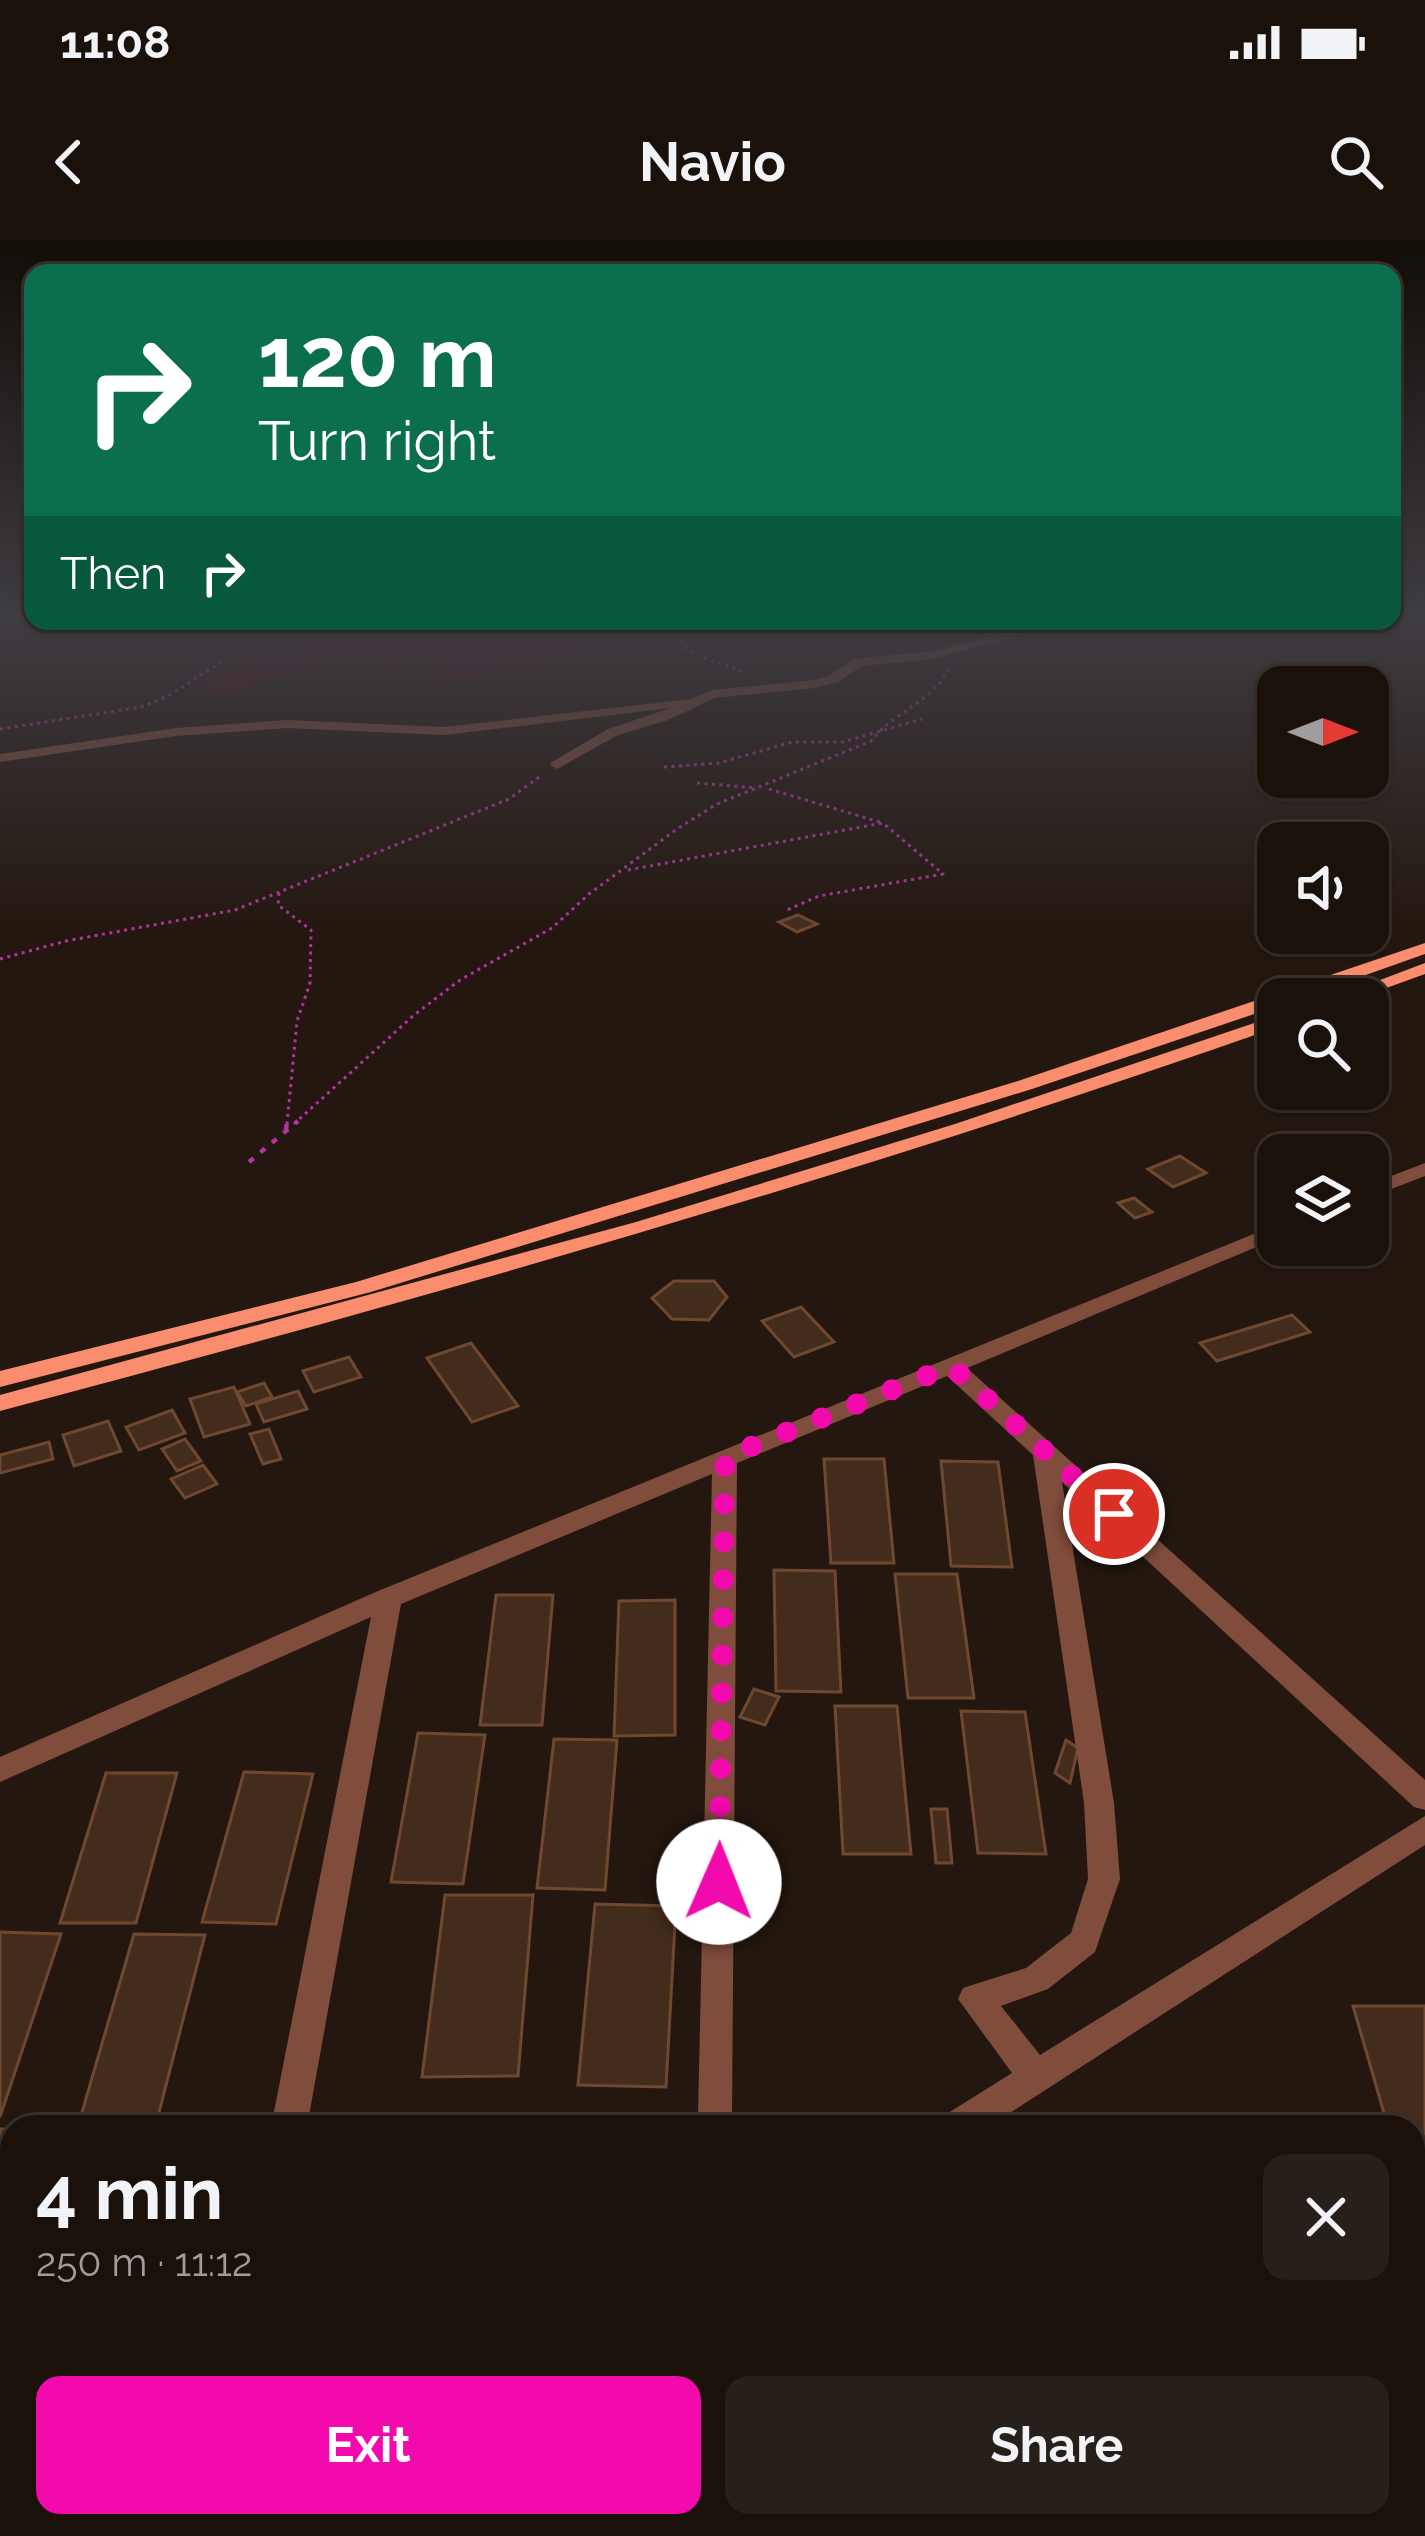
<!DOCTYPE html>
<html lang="en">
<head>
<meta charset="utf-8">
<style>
	:root { --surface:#1a110b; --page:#271f19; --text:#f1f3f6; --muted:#9f9d9d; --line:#38312c; --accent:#f30aad }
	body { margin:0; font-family:Raleway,sans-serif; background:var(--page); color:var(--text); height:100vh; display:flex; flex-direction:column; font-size:45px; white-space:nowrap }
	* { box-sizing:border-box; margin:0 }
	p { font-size:39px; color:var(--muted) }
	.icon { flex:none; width:66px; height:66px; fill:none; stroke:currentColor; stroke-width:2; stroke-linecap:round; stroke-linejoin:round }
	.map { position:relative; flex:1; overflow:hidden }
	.details { position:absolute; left:0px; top:1875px; width:1425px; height:423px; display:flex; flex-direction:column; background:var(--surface); border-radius:36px 36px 0 0; box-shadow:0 3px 9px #0004,0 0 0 3px var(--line) }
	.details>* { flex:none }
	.banner { position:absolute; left:24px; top:24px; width:1377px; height:366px; border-radius:24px; box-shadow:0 3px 9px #0004,0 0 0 3px var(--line); background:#0b6e4f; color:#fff; overflow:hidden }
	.needle { width:78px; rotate:90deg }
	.tools { position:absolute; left:1257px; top:426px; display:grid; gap:24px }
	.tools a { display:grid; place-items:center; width:132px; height:132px; border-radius:24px; background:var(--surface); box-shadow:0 3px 9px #0004,0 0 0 3px var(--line); font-size:60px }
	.pin { position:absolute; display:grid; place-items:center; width:102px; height:102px; color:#fff; margin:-51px; border:6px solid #fff; border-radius:50%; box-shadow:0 3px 12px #0007 }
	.me { position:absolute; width:132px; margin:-66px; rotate:1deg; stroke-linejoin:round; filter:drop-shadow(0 0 9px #0008) }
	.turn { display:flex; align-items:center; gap:42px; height:252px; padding:0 36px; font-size:54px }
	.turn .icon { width:156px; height:156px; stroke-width:2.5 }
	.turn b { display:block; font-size:84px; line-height:102px }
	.then { display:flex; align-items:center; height:114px; padding:0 36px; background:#0003; gap:24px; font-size:45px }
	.round { display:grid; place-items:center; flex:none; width:126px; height:126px; border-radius:24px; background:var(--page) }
	.summary { display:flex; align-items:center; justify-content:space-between; height:204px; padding:0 36px }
	h1 { font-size:72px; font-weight:700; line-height:90px }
	.button { display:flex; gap:24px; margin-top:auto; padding:24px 36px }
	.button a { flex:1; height:138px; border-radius:24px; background:var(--accent); color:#fff; font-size:48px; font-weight:700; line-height:138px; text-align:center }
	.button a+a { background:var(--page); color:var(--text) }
	.status { display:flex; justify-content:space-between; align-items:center; height:84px; padding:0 60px; background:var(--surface); direction:ltr }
	.status svg { height:33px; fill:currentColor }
	header { display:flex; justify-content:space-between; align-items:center; height:156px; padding:0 36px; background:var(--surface); font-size:54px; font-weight:700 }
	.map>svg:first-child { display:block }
	.water { fill:#400c14 }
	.building { fill:#442c1c; stroke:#6f482f; stroke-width:3 }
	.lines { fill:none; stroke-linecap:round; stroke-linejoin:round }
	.path-far1 { stroke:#b134a0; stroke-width:3; stroke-dasharray:3 4.5; stroke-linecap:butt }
	.path { stroke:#b134a0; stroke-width:4.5; stroke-dasharray:6 9; stroke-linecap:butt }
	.minor { fill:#804c3c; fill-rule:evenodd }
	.secondary { fill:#f98d6e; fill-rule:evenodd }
	.route { stroke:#f30aad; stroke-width:21; stroke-dasharray:0 37.8 }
</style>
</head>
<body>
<div class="status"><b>11:08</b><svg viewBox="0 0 49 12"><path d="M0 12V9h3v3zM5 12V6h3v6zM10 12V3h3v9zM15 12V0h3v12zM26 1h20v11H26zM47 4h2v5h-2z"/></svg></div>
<header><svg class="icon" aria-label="back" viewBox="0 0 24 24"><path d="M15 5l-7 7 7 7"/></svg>Navio<svg class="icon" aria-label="search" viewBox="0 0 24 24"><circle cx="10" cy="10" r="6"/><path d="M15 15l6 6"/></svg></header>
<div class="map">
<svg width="1425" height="2296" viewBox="0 0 1425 2296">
	<rect width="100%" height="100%" fill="#23170f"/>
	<!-- water -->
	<path class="water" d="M 378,381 L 726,381 L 728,384 L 687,383 L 529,430 L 495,431 L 446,446 L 423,438 L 442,421 L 384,426 L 341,417 L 222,457 L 198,450 L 201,443 L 244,422 Z"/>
	<!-- building -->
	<g class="building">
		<path d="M 798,675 L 817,684 L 797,692 L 779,682 Z"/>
		<path d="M 1180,916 L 1206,933 L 1173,947 L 1148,929 Z"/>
		<path d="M 1134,958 L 1152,972 L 1135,978 L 1118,963 Z"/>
		<path d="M 674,1041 L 714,1041 L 727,1057 L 709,1080 L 672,1079 L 652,1058 Z"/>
		<path d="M 801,1067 L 834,1102 L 794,1117 L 762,1081 Z"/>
		<path d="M 1292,1075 L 1310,1092 L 1217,1121 L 1200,1103 Z"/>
		<path d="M 471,1103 L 518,1166 L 472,1182 L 427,1118 Z"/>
		<path d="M 349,1117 L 361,1137 L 314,1152 L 303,1131 Z"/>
		<path d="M 264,1143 L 272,1157 L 246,1166 L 237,1152 Z"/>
		<path d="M 234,1147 L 250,1184 L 204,1197 L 190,1159 Z"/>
		<path d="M 298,1151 L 307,1169 L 264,1182 L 256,1164 Z"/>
		<path d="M 172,1170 L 185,1193 L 139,1210 L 126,1187 Z"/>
		<path d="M 108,1181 L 121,1211 L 74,1226 L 63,1195 Z"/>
		<path d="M 269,1189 L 281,1219 L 263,1224 L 250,1194 Z"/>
		<path d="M 185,1199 L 201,1221 L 177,1231 L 162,1209 Z"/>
		<path d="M 49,1202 L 53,1219 L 0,1233 L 0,1215 Z"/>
		<path d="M 824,1219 L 884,1219 L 894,1323 L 831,1323 Z"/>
		<path d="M 941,1221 L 998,1222 L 1012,1327 L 951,1326 Z"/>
		<path d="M 203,1225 L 217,1244 L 185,1258 L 171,1239 Z"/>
		<path d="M 774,1330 L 835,1331 L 841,1452 L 776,1451 Z"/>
		<path d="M 895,1334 L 957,1334 L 974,1458 L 908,1458 Z"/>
		<path d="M 496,1355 L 553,1355 L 542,1485 L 480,1485 Z"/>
		<path d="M 675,1360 L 675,1495 L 614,1496 L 619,1361 Z"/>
		<path d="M 754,1449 L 779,1457 L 765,1485 L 740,1477 Z"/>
		<path d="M 835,1466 L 897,1466 L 911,1614 L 843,1614 Z"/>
		<path d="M 961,1471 L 1025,1472 L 1046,1614 L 978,1613 Z"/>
		<path d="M 418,1493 L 485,1495 L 463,1644 L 391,1642 Z"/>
		<path d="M 554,1499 L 617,1500 L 605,1650 L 537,1648 Z"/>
		<path d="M 1066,1500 L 1078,1508 L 1070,1543 L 1055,1533 Z"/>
		<path d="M 244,1532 L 313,1534 L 276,1684 L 202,1682 Z"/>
		<path d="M 106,1533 L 177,1533 L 136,1683 L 60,1683 Z"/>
		<path d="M 931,1569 L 947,1569 L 952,1623 L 936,1623 Z"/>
		<path d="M 445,1655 L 533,1655 L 518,1836 L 422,1837 Z"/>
		<path d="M 595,1664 L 676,1666 L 666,1847 L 578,1845 Z"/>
		<path d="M 0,1692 L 61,1694 L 0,1877 Z"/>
		<path d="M 134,1694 L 205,1695 L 157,1880 L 80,1879 Z"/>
		<path d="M 1353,1766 L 1425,1766 L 1425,1968 L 1413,1968 L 1413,1887 L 1388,1887 Z"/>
		<path d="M 0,1889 L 12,1889 L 12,2080 L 6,2099 L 0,2099 Z"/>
		<rect x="1413" y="1978" width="12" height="236"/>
		<path d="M 1004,2286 L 1108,2286 L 1109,2296 L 1005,2293 Z"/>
		<path d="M 1189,2286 L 1305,2286 L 1306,2296 L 1190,2296 Z"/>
	</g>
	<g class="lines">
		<!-- path-far1 -->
		<g class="path-far1">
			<path d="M 670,381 L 689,412 L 744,432"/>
			<path d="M 839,381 L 863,388 L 952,391"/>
			<path d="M 0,489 L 141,467 L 168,456 L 224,420"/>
			<path d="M 664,527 L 719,523 L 792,502 L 843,502 L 922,479"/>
			<path d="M 697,543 L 757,548"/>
			<path d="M 769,549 L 883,583"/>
			<path d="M 628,630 L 883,583 L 943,634 L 819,656 L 787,670"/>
			<path d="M 279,653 L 278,665 L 311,690 L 310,743 L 297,781 L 287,884"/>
			<path d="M 0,719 L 66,701 L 235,670 L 509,559 L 542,535"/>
			<path d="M 294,884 L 414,775 L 460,740 L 552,688 L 589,654 L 677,589 L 717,564 L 871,501 C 894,471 932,463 949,428"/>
		</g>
		<!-- path -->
		<g class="path">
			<path d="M 286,890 L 287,881"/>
			<path d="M 249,922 L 298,881"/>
		</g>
		<!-- minor -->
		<g class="minor">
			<path d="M 1049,381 L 1069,381 L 934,419 L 861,426 L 839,442 L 815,448 L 715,458 L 668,480 L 618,495 L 557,529 L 550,525 L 552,522 L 608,489 L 671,468 L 444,495 L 287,488 L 176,496 L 0,522 L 0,514 L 176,488 L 287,480 L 444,487 L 691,459 L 712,450 L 815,440 L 829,436 L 853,419 L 934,411 Z"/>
			<path d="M 1425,923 L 1425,936 L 1368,958 L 1368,945 Z"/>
			<path d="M 1278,984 L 1278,998 L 967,1128 L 1425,1540 L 1425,1570 L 1414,1567 L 1062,1242 L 1114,1563 L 1120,1639 L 1095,1712 L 1048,1749 L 1001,1766 L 1040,1815 L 1425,1576 L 1425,1605 L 988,1887 L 939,1887 L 945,1875 L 1012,1833 L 958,1759 L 963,1748 L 1026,1728 L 1071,1693 L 1088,1639 L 1084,1563 L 1033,1215 L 947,1136 L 737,1223 L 732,1877 L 728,1887 L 702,1887 L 698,1877 L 712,1234 L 401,1364 L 307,1887 L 271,1887 L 371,1377 L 0,1542 L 0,1517 L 378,1351 Z"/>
			<path d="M 197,2286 L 239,2286 L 237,2296 L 195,2296 Z"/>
			<path d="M 310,2286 L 364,2286 L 359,2296 L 306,2296 Z"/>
			<rect x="828" y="2286" width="42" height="10"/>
			<path d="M 1329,2286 L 1371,2286 L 1374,2296 L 1332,2296 Z"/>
		</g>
		<!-- secondary -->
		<g class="secondary">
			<path d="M 1425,703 L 1425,714 L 1298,759 L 1278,759 L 1278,766 L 1032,849 L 371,1052 L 0,1147 L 0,1131 L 356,1042 L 1018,841 Z"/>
			<path d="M 1425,723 L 1425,734 L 1356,759 L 1330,759 Z"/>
			<path d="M 1278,775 L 1278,787 C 858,935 431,1057 0,1171 L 0,1155 L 636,982 L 955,884 Z"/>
		</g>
	</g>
	<!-- sky -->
	<linearGradient id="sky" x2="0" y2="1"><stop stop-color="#130d08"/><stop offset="0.54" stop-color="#3f3c42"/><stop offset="1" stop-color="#3f3c42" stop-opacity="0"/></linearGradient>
	<rect width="1425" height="696" fill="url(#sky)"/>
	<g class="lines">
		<!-- route -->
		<path class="route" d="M 719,1642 L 725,1217 L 951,1126 L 1114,1274"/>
	</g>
</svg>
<div class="tools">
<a><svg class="needle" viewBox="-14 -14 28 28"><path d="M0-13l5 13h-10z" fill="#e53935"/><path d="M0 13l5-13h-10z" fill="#9f9d9d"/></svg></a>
<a><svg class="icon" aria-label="sound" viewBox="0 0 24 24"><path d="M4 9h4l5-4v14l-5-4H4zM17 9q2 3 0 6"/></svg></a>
<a><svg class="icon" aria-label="search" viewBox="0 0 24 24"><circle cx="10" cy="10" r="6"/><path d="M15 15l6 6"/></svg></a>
<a><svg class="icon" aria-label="layers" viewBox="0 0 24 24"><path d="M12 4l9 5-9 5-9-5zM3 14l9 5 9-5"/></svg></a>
</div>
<div class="pin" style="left:1114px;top:1274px;background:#d93025"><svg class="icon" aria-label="arrive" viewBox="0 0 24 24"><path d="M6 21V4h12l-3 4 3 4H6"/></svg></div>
<svg class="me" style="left:719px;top:1642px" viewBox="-20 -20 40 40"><circle r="19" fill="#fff"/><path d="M0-13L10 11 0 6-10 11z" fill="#f30aad"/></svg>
<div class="banner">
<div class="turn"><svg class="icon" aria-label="right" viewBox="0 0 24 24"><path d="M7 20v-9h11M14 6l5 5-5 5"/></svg><div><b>120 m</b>Turn right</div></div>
<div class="then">Then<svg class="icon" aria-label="right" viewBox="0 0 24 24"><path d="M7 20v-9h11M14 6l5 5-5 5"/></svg></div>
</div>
<section class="details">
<div class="summary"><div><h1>4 min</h1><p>250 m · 11:12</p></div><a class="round"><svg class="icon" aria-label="close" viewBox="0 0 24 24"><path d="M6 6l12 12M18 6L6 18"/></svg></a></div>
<div class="button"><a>Exit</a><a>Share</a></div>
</section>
</div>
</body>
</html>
